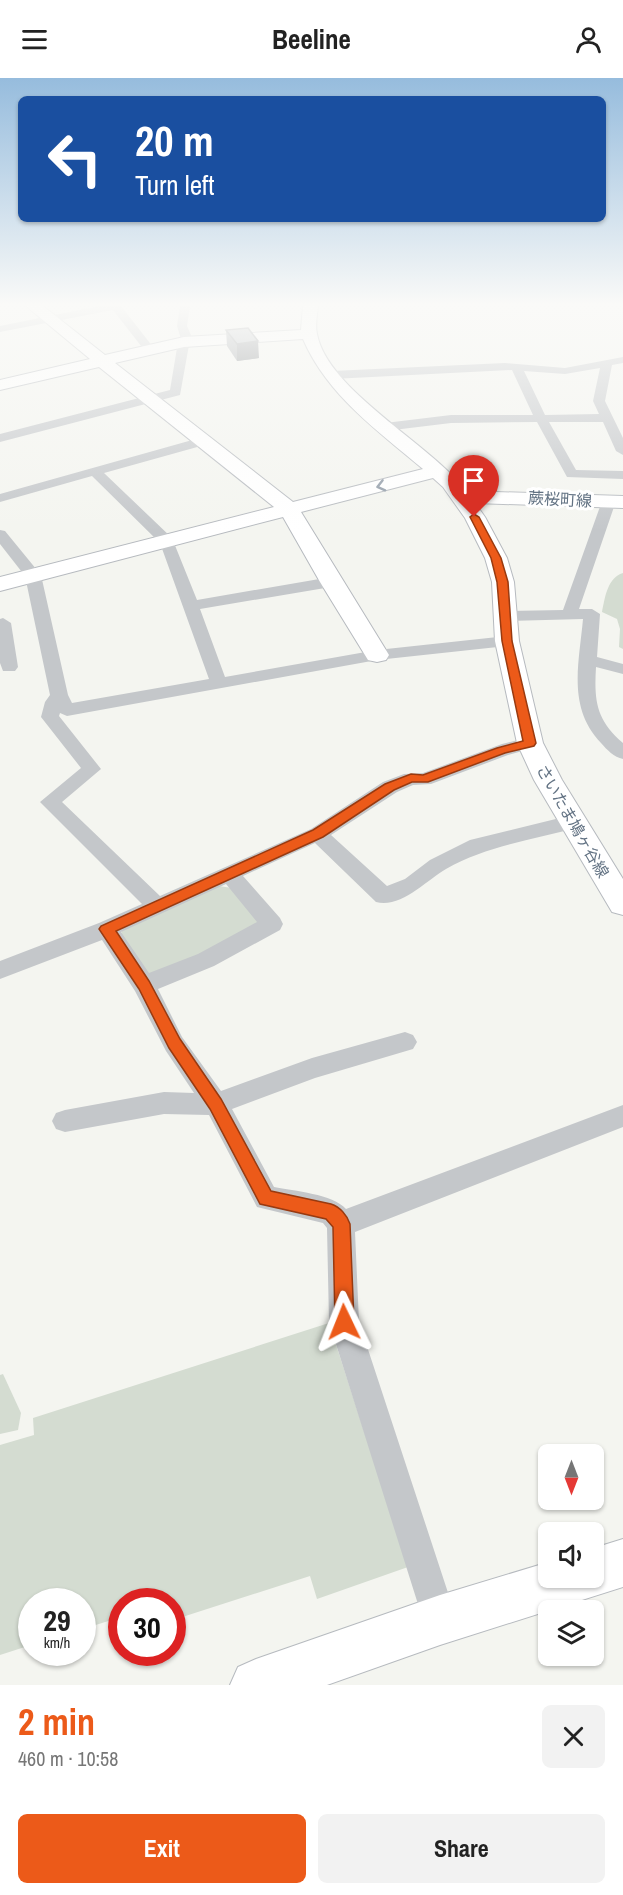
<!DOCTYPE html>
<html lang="en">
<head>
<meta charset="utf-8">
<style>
	:root { --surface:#fff; --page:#f2f2f2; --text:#222; --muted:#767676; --accent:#ec5a19 }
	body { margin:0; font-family:"Archivo Narrow","Noto Sans JP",sans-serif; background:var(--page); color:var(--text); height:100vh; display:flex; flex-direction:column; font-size:22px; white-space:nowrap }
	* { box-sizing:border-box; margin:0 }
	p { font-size:20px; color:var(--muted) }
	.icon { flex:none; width:33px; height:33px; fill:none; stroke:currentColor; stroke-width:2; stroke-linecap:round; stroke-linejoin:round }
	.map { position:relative; height:1607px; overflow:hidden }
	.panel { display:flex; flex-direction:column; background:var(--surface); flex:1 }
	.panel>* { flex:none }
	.guide { position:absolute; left:18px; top:18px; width:588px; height:126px; border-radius:9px; box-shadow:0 2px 4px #0004; background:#1a4fa0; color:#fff; overflow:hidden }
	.needle { width:39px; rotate:180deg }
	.controls { position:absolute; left:538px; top:1366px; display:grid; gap:12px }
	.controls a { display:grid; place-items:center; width:66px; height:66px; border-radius:9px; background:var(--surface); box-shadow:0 2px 4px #0004; font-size:30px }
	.speed { position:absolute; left:18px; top:1510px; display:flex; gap:12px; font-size:30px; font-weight:700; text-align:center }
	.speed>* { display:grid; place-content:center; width:78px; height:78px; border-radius:50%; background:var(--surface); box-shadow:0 2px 4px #0004; line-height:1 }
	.speed small { font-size:15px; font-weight:400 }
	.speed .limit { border:9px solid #d22; background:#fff; color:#111 }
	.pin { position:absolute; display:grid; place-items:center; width:51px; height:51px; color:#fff; margin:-62px -26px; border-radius:50% 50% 50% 0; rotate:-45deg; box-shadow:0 0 6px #0007 }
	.pin .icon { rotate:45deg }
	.me { position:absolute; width:66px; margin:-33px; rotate:358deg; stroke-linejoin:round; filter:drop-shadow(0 0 4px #0008) }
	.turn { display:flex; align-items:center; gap:21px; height:126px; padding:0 18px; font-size:27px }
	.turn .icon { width:78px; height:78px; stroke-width:2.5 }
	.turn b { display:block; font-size:42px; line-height:51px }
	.round { display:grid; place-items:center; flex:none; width:63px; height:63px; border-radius:9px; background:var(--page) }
	.summary { display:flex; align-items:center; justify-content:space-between; height:102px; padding:0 18px }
	h1 { font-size:36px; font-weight:800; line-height:45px; color:var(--accent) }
	.cta { display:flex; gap:12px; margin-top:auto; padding:12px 18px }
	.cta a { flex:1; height:69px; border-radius:9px; background:var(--accent); color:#fff; font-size:24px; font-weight:800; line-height:69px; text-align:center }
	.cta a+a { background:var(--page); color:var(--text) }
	header { display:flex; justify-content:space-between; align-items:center; height:78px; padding:0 18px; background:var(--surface); font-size:27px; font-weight:800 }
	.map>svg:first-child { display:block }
	.green { fill:#d4dcd1 }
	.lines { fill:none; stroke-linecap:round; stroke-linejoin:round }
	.secondary-casing { stroke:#b6babf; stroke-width:2 }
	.street { fill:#c4c7ca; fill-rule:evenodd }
	.secondary { fill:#fff; fill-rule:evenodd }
	.wall { fill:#949a9f }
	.shaded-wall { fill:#787d82 }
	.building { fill:#acb3b9; stroke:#787d82; stroke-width:1.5 }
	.oneway { stroke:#919ca8 }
	.route { fill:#ec5a19; stroke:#993a10; stroke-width:1.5 }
	.labels { text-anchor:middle; stroke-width:6; stroke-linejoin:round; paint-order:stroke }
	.far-street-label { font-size:16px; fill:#627283; stroke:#fff }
</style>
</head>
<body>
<header><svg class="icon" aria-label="menu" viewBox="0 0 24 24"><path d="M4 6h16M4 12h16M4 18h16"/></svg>Beeline<svg class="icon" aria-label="person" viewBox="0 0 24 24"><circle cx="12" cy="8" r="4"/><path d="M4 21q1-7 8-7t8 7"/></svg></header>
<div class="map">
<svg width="623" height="1607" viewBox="0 0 623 1607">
	<rect width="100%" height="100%" fill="#f4f5f0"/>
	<!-- green -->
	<g class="green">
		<path d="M 623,495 L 623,571 L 619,569 L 620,551 L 617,541 L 602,534 C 605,520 607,500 623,495 Z"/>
		<path d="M 219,808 L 232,810 L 259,841 L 255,850 L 203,876 L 150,897 L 119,861 L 122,853 Z"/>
		<path d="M 329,1245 L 408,1489 L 317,1521 L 310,1498 L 173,1542 L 172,1524 L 122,1524 L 121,1539 L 83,1551 L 82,1524 L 32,1524 L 31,1567 L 0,1577 L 0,1367 L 34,1357 L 33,1340 Z"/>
		<path d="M 3,1296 L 21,1335 L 18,1352 L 0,1356 L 0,1297 Z"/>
	</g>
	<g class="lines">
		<!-- secondary casing -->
		<g class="secondary-casing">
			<g id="secondary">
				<path d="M 26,228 L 43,228 L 105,277 L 184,259 L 301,252 L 303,228 L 318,228 C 317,237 315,247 317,256 C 328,313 431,366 466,413 L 623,418 L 623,430 L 475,425 L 485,439 L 507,480 L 514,504 L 519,563 L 543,665 L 562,702 L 623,801 L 623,837 L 612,834 L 534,702 L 517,665 L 495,563 L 492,504 L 485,480 L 465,440 L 443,409 L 433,400 L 301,434 L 389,577 L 386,582 L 377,584 L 368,582 L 320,504 L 283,439 L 0,513 L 0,499 L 274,429 L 99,289 L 0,312 L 0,302 L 90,281 ZM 303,261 C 327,317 378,353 423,391 L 293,424 L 115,285 L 184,269 Z"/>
				<path d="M 623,1461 L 623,1509 L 440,1567 L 327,1607 L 230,1607 L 238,1589 L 256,1581 L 440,1517 L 549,1484 L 549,1500 L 594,1500 L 594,1470 Z"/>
			</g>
		</g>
		<!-- street -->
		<g class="street">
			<path d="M 99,228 L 121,228 L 153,269 L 153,273 L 145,273 L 113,232 L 0,254 L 0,248 Z"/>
			<path d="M 180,228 L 190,228 L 187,248 L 194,264 L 189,267 L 180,317 L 0,364 L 0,356 L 170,312 L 178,264 L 181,261 L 177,248 Z"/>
			<path d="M 623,279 L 623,285 L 612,287 L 605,323 L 623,360 L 623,377 L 616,373 L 603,344 L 549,344 L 576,392 L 623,393 L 623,401 L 567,399 L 537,344 L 451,345 L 385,353 L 379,349 L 385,345 L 451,337 L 533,337 L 512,292 L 332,301 L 326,297 L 332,293 L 505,285 L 565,290 ZM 600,290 L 593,323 L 599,336 L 545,337 L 524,293 L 565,296 Z"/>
			<path d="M 203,359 L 208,360 L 209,363 L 208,366 L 104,395 L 172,460 L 197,522 L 331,499 L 339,504 L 331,509 L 200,531 L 225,599 L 377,572 L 507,558 L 515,563 L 507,568 L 377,582 L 67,638 L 60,635 L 59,638 L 101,691 L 62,724 L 160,818 L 311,751 L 383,704 L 404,696 L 423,695 L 502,666 L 530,659 L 537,661 L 539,665 L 537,669 L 508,677 L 431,706 L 413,707 L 397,714 L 331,757 L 387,808 L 405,801 L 430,782 L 470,762 L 572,737 L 579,739 L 582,744 L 579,749 C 534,762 488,767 446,791 C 427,802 400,831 376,824 L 315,765 L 243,798 L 280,840 L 283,846 L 280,852 L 214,888 L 158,911 L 182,959 L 221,1013 L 312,980 L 405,954 L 413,957 L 417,964 L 413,971 L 315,1000 L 232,1031 L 274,1109 C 294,1113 333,1116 346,1131 L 623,1027 L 623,1049 L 355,1154 L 359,1244 L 457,1542 L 452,1554 L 440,1559 L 428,1554 L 423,1542 L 329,1244 L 327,1150 L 323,1145 L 257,1129 L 209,1037 L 164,1036 L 65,1054 L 56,1051 L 52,1043 L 56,1035 L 65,1032 L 164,1014 L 194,1015 L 166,973 L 135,913 L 102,862 L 0,901 L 0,883 L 99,845 L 142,826 L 40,724 L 81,690 L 41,639 L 45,624 L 50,617 L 25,498 L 0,466 L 0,452 L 5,453 L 41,497 L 68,617 L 72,625 L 209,601 L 160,465 L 92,398 L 0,424 L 0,416 ZM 226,806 L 257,844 L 198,876 L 149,895 L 121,854 Z"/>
			<path d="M 609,419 L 616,423 L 579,531 L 592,531 L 600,536 L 597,579 L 623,586 L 623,596 L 596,589 C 594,623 596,642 623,665 L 623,681 C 614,679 607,672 601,665 C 567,629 579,586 583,541 L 506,543 L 498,538 L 506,533 L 563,532 L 602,423 Z"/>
			<path d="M 3,540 L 11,545 L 18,589 L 15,593 L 3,593 L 0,585 L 0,541 Z"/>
		</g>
		<!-- secondary -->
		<use href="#secondary" class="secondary"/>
	</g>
	<!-- wall -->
	<path class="wall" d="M 226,252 L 259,280 L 237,283 L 227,268 Z"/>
	<!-- shaded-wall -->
	<path class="shaded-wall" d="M 258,263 L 259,280 L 237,283 L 237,266 Z"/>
	<!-- building -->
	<path class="building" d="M 248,250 L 258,263 L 237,266 L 226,252 Z"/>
	<!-- one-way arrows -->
	<defs><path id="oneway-chevron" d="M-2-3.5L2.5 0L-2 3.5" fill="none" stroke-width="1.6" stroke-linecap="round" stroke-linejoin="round" transform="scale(1.5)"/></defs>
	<use class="oneway" href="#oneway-chevron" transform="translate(381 408) rotate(166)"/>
	<!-- sky -->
	<linearGradient id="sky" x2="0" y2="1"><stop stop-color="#96bcdd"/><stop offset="0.5" stop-color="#fafaf8"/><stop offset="1" stop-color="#fafaf8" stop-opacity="0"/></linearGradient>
	<rect width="623" height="453" fill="url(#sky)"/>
	<!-- route -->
	<path class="route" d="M 474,436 L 479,439 L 501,480 L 508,504 L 512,563 L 536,665 L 534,668 L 505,675 L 428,704 L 412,704 L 394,712 L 323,759 L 116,853 L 149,903 L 180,961 L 221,1021 L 271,1113 L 331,1126 C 340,1129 347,1137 350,1146 L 354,1244 L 351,1251 L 344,1253 L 338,1251 L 335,1244 L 333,1149 L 326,1141 L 260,1126 L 210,1031 L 169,970 L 139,911 L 99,851 L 101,848 L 313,752 L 385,706 L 411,696 L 423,697 L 497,670 L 523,663 L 502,563 L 497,504 L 491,480 L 470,439 Z"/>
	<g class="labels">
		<!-- far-street labels -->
		<g class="far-street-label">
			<text transform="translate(560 421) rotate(3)" y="6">蕨桜町線</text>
			<text transform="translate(573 743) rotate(60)" y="6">さいたま鳩ヶ谷線</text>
		</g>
	</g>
</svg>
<div class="controls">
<a><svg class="needle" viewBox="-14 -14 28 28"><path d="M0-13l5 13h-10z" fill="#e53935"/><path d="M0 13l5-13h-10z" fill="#767676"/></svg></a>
<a><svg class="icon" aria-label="sound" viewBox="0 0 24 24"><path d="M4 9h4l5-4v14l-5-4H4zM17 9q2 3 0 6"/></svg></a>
<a><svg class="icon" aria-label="layers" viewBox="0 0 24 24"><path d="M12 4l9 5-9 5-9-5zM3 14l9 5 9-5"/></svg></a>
</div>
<div class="speed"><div>29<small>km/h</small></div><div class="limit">30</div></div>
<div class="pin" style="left:474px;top:439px;background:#d93025"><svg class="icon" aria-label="arrive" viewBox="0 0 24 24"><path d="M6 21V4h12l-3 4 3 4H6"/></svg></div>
<svg class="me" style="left:344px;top:1244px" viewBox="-20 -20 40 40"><path d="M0-17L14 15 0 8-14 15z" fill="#ec5a19" stroke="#fff" stroke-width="4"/></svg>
<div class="guide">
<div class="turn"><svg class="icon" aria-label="left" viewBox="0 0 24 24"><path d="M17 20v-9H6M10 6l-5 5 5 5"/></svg><div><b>20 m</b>Turn left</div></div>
</div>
</div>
<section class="panel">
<div class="summary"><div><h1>2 min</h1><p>460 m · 10:58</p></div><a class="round"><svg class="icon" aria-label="close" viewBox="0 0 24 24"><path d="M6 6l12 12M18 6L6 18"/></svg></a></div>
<div class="cta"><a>Exit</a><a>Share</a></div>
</section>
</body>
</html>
